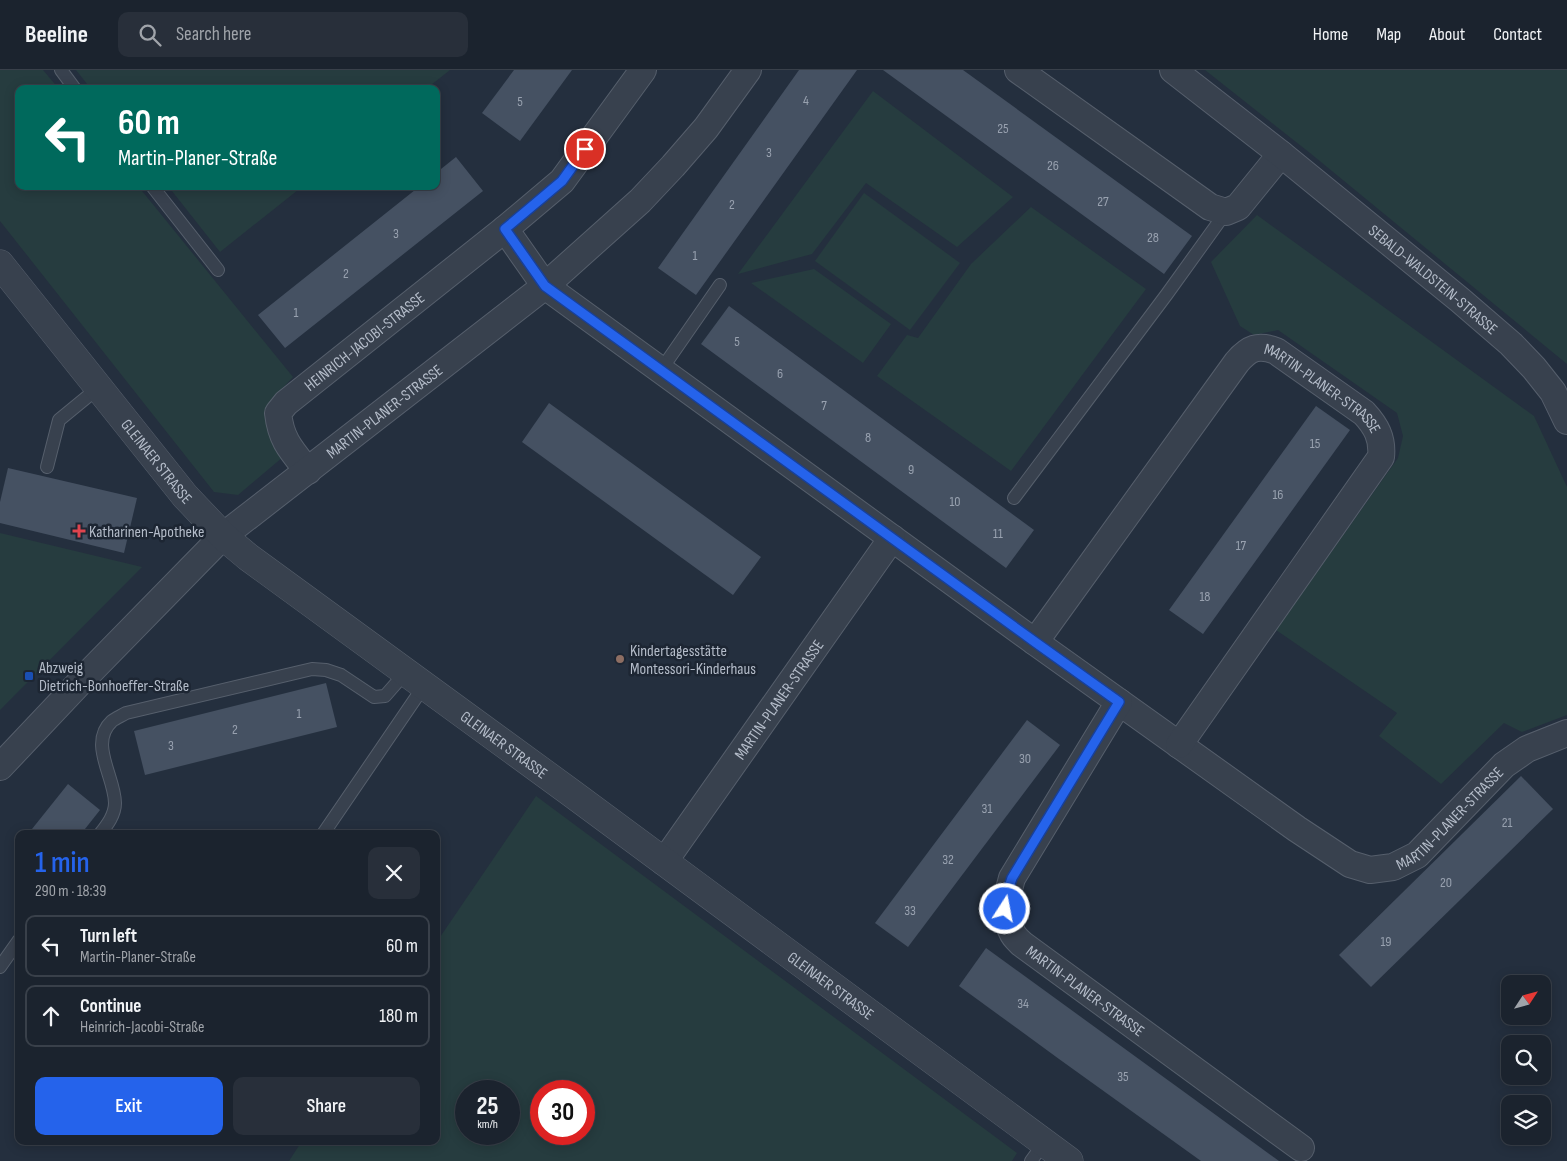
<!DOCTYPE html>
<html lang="en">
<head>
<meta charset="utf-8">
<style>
	:root { --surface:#1b232e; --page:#282f3a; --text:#f1f3f6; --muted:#a0a4aa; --line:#39404a; --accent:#2563eb }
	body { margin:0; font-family:"Sofia Sans Condensed",sans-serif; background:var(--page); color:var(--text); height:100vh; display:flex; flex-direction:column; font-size:19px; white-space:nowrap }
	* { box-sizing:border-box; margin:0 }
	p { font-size:16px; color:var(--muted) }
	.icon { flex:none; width:28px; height:28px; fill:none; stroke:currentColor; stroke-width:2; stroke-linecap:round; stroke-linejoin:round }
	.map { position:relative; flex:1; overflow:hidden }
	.sheet { position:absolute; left:15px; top:760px; width:425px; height:315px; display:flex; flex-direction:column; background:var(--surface); border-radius:10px; box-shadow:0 2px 12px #0003,0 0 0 1px var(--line) }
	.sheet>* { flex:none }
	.banner { position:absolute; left:15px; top:15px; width:425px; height:105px; border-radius:10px; box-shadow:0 2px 12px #0003,0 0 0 1px var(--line); background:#00695c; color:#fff; overflow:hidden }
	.needle { width:32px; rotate:54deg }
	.fabs { position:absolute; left:1501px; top:905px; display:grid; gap:10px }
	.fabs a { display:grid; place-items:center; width:50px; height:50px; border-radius:10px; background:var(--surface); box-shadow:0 2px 12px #0003,0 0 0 1px var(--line); font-size:25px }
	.speed { position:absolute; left:455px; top:1010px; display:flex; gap:10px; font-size:25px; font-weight:700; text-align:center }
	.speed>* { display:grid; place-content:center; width:65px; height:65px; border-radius:50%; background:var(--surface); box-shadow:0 2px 12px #0003,0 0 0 1px var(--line); line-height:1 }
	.speed small { font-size:12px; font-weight:400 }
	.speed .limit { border:8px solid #d22; background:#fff; color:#111 }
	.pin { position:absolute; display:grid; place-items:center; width:42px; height:42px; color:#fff; margin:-21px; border:2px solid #fff; border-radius:50%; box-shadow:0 1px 5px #0007 }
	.me { position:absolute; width:55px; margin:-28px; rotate:11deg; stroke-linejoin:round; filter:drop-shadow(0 0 4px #0008) }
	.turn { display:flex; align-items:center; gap:18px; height:105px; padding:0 20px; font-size:22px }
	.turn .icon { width:65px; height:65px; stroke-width:2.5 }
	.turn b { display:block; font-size:35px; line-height:42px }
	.round { display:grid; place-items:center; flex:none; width:52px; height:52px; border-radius:10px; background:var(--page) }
	.overview { display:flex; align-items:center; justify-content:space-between; height:85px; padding:0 20px }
	h1 { font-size:30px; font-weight:600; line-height:38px; color:var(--accent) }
	.primary-button { display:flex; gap:10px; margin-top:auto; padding:10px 20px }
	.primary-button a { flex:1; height:58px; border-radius:10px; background:var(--accent); color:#fff; font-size:20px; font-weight:600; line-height:58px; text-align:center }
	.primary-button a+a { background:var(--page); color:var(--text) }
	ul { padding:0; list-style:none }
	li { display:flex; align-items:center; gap:15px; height:62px; margin:0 10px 8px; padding:0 10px; border:2px solid var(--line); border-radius:10px }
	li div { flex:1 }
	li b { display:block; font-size:19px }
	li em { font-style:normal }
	header { display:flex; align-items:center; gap:30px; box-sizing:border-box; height:70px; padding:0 25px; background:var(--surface); border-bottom:1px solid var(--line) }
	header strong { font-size:24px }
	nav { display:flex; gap:28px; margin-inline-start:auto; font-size:18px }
	.search { width:350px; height:45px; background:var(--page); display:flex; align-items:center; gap:12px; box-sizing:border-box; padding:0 18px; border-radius:10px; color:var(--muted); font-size:19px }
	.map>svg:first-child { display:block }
	.green { fill:#263c3f; fill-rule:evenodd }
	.building { fill:#455162 }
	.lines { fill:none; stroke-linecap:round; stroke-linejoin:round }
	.service-casing { stroke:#565f6c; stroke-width:14 }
	.minor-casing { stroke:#565f6c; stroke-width:28 }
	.tertiary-casing { stroke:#565f6c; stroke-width:29 }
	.service { stroke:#38414e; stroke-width:12 }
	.minor { stroke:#38414e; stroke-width:26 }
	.tertiary { stroke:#38414e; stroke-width:28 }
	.route-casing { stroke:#184099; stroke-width:12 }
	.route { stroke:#2563eb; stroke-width:9 }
	.health-dot { fill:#e0444e; stroke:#1d2633; stroke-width:2 }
	.education-dot { fill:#8d6e63; stroke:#1d2633; stroke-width:2 }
	.transit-dot { fill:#1a4fb4; stroke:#1d2633; stroke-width:2 }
	.labels { text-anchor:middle; stroke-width:5; stroke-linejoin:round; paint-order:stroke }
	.number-label { font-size:14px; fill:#98a1af }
	.street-label { font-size:16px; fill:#b4bcc9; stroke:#1d2633 }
	.poi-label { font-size:16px; fill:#b4bcc9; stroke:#1d2633; text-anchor:start }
</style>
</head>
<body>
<header>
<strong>Beeline</strong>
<div class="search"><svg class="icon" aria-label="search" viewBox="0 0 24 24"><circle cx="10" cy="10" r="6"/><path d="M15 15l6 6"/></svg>Search here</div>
<nav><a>Home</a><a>Map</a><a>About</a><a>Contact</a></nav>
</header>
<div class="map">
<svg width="1567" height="1091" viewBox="0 0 1567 1091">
	<rect width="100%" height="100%" fill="#242f3e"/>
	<!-- green -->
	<g class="green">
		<path d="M 0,0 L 43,0 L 59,19 L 19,19 L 19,116 L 138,116 L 293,307 L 276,325 L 283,387 L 238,425 L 214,422 L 0,151 Z"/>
		<path d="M 76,0 L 450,0 L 426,19 L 91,19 Z"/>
		<path d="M 1205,0 L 1567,0 L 1567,294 L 1310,83 Z"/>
		<path d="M 873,21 L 1013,127 L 957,177 L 866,113 L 812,184 L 738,204 Z"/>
		<path d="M 168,116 L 303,116 L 220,182 Z"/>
		<path d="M 864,123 L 960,193 L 910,260 L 815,191 Z"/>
		<path d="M 1031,137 L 1146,219 L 1011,401 L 877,306 L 907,265 L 918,268 L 971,194 Z"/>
		<path d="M 1257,145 L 1534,346 L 1567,417 L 1567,645 L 1522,662 L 1504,653 L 1441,714 L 1379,666 L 1397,643 L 1276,560 L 1398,388 L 1403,366 L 1397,343 L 1278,260 L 1254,265 L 1240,256 L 1211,192 Z"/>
		<path d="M 814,199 L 891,254 L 863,293 L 751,213 Z"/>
		<path d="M 0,463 L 142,497 L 0,640 Z"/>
		<path d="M 536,726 L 1017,1083 L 1012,1091 L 289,1091 L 302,1071 L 436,1071 L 436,873 ZM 509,1021 L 509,1064 L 466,1064 L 466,1021 ZM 584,1021 L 584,1064 L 541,1064 L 541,1021 Z"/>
	</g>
	<!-- building -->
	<g class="building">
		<path d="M 514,0 L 572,0 L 520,71 L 482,43 Z"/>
		<path d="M 799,0 L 857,0 L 696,225 L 658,198 Z"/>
		<path d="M 883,0 L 963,0 L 1192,166 L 1164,204 Z"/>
		<path d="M 456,87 L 483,121 L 285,278 L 258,245 L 420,116 L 436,116 L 436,103 Z"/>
		<path d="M 729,236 L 1034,460 L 1006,498 L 701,274 Z"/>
		<path d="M 549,333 L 761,487 L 733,525 L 522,372 Z"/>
		<path d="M 1316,336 L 1350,360 L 1203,564 L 1169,540 Z"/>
		<path d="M 8,398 L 137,428 L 124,483 L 0,453 L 0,432 Z"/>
		<path d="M 326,613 L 337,657 L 145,705 L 134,661 Z"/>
		<path d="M 1027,650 L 1060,675 L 908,877 L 875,853 Z"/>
		<path d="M 1521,706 L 1553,739 L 1371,917 L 1339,885 Z"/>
		<path d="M 68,714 L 100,740 L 81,764 L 28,764 Z"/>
		<path d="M 986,878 L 1187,1024 L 1279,1091 L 1201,1091 L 1059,989 L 959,916 Z"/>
	</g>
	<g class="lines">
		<!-- service casing -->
		<g class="service-casing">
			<g id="service">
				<path d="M 61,0 L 75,19"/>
				<path d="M 152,116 L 218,200"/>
				<path d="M 661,300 L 720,215"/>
				<path d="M 47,397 L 59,350 L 98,318"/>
				<path d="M 1014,428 L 1167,224 L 1226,142"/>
				<path d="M 100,764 C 107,755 115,745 115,733 C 115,707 88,673 112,651 C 116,648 121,646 126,643 L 312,599 L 326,600 L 341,605 L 374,627 L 385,626 L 406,602"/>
				<path d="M 323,764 L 424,616"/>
				<path d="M 0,897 L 19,870"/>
				<path d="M 1031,1091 L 1044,1073"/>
			</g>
		</g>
		<!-- minor casing -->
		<g class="minor-casing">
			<g id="minor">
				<path id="s1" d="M 643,0 L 562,111 L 505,159 L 545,216 L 1035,572 L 1297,759 L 1350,794 L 1370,800 L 1393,797 L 1417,785 L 1504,695 L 1527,679 L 1567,663"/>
				<path d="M 1018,0 L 1210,137 L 1226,142 L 1238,137 L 1281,84"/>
				<path id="s2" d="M 1173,0 L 1281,84 L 1460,230 L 1511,274 L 1534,298 L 1553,322 L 1567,351"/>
				<path id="s3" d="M 308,401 C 291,380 281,370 278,343 L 286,333 L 505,159"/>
				<path id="s4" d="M 1035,572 L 1237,292 C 1249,278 1258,274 1276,281 L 1364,343 C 1376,356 1383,368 1381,387 L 1179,675"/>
				<path id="s5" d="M 1119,632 L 1012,808 C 1007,826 1002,844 1012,862 C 1014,867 1019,871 1022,874 L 1301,1078"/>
				<path id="s6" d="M 0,697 L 85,607 L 223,466 L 545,216 L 640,131 L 673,96 L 706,58 L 748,0"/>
				<path id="s7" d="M 664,792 L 892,468"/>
			</g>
		</g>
		<!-- tertiary casing -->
		<g class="tertiary-casing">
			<g id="tertiary">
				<path id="s8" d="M 0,194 L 185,426 L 223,466 L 248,487 L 570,722 L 1069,1091"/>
			</g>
		</g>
		<!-- service -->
		<use href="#service" class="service"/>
		<!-- minor -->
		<use href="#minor" class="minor"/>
		<!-- tertiary -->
		<use href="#tertiary" class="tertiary"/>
	</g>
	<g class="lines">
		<!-- route casing -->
		<g class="route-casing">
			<path id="route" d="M 585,79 L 562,111 L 505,159 L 545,216 L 1035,572 L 1119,632 L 1012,808 L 1007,823 L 1005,839"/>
		</g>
		<!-- route -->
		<use href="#route" class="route"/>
	</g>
	<!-- markers -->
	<path class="health-dot" d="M76.5 453.5h5v5h5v5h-5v5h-5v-5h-5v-5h5z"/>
	<circle class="education-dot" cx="620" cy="589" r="5"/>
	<rect class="transit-dot" x="24" y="601" width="10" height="10" rx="2.5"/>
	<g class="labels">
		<!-- number labels -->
		<g class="number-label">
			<text x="806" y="35">4</text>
			<text x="520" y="36">5</text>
			<text x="1003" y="63">25</text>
			<text x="769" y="87">3</text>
			<text x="1053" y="100">26</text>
			<text x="1103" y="136">27</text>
			<text x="732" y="139">2</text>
			<text x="396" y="168">3</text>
			<text x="1153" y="172">28</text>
			<text x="695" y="190">1</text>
			<text x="346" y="208">2</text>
			<text x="296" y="247">1</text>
			<text x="737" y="276">5</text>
			<text x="780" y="308">6</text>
			<text x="824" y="340">7</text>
			<text x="868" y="372">8</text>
			<text x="1315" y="378">15</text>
			<text x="911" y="404">9</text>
			<text x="1278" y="429">16</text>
			<text x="955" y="436">10</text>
			<text x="998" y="468">11</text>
			<text x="1241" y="480">17</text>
			<text x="1205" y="531">18</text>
			<text x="299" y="648">1</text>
			<text x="235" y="664">2</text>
			<text x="171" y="680">3</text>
			<text x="1025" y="693">30</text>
			<text x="987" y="743">31</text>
			<text x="1507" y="757">21</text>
			<text x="948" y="794">32</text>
			<text x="1446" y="817">20</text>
			<text x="910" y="845">33</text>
			<text x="1386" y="876">19</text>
			<text x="1023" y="938">34</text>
			<text x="1123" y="1011">35</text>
		</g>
		<!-- street labels -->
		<g class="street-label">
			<text dy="6" stroke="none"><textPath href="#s2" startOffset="334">SEBALD-WALDSTEIN-STRASSE</textPath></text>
			<text dy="6" stroke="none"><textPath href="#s3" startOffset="179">HEINRICH-JACOBI-STRASSE</textPath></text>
			<text dy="6" stroke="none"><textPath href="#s4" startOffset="449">MARTIN-PLANER-STRASSE</textPath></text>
			<text dy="6" stroke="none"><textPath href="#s6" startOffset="525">MARTIN-PLANER-STRASSE</textPath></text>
			<text dy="6" stroke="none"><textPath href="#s8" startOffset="252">GLEINAER STRASSE</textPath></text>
			<text dy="6" stroke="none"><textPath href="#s7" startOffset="199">MARTIN-PLANER-STRASSE</textPath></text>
			<text dy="6" stroke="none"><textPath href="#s8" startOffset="702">GLEINAER STRASSE</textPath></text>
			<text dy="6" stroke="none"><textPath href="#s1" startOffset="1392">MARTIN-PLANER-STRASSE</textPath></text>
			<text dy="6" stroke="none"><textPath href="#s8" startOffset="1108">GLEINAER STRASSE</textPath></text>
			<text dy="6" stroke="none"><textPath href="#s5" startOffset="356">MARTIN-PLANER-STRASSE</textPath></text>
		</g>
		<!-- poi labels -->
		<g class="poi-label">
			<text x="89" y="467">Katharinen-Apotheke</text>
			<text x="630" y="586">Kindertagesstätte<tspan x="630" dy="18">Montessori-Kinderhaus</tspan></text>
			<text x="39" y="603">Abzweig<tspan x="39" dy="18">Dietrich-Bonhoeffer-Straße</tspan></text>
		</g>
	</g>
</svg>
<div class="fabs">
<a><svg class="needle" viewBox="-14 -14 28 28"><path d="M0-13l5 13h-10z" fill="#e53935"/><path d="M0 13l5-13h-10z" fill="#a0a4aa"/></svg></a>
<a><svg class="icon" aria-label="search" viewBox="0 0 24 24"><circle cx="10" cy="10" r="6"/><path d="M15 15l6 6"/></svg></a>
<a><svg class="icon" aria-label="layers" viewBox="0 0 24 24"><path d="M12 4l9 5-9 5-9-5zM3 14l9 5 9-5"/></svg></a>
</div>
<div class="speed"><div>25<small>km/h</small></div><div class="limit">30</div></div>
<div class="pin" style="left:585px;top:79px;background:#d93025"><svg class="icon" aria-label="arrive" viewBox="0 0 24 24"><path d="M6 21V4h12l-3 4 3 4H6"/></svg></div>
<svg class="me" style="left:1005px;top:839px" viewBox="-20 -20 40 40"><circle r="17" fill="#2563eb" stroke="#fff" stroke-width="3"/><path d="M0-11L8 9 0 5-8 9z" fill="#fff"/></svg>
<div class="banner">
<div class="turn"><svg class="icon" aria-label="left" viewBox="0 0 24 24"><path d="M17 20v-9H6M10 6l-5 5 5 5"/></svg><div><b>60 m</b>Martin-Planer-Straße</div></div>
</div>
<section class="sheet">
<div class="overview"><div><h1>1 min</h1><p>290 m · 18:39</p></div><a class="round"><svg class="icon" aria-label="close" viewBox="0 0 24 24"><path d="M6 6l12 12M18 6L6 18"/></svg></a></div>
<ul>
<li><svg class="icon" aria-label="left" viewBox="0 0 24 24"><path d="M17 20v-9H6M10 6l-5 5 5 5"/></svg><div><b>Turn left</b><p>Martin-Planer-Straße</p></div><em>60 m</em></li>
<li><svg class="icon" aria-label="ahead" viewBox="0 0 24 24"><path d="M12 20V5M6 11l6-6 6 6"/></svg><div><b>Continue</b><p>Heinrich-Jacobi-Straße</p></div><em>180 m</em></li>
</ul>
<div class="primary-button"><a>Exit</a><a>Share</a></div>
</section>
</div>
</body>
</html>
